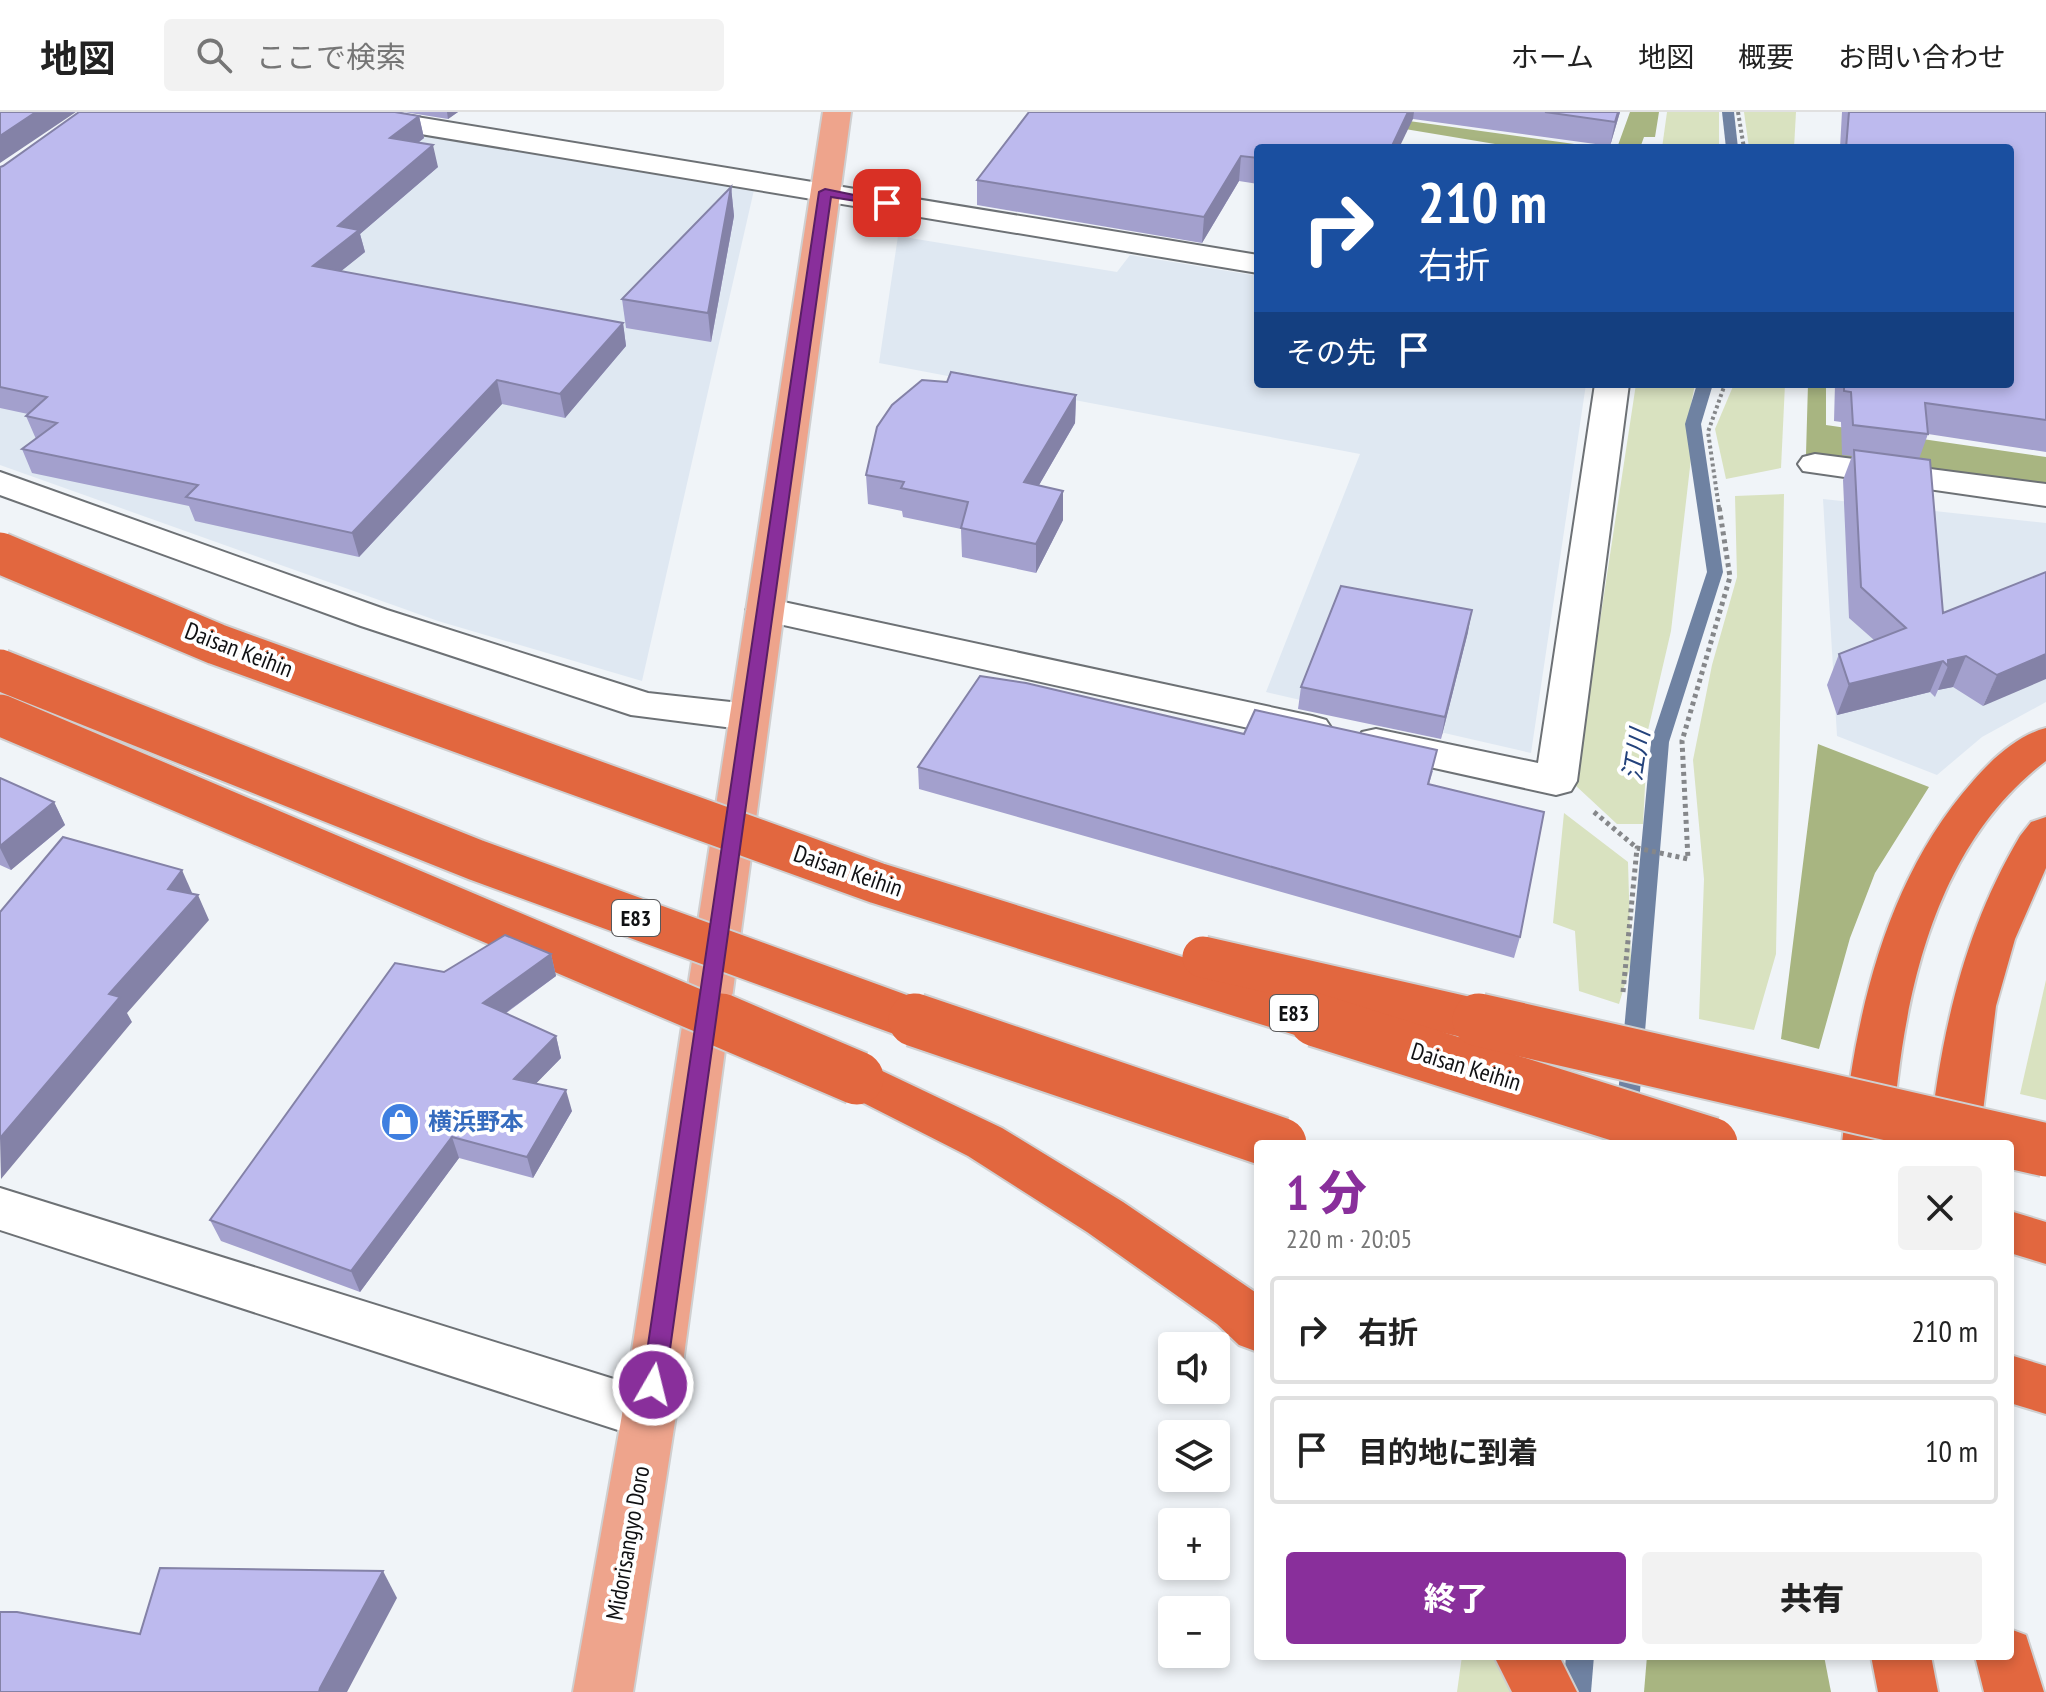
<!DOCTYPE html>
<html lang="ja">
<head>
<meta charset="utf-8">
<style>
	:root { --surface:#fff; --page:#f2f2f2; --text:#222; --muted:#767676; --line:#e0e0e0; --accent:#892f9b }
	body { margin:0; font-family:"PT Sans Narrow","Noto Sans JP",sans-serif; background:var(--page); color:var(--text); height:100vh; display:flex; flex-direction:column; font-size:30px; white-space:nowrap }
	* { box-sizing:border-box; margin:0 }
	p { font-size:26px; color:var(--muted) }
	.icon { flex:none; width:44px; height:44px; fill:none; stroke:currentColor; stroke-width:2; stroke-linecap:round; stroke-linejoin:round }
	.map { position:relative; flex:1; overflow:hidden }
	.details { position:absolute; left:1254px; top:1028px; width:760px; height:520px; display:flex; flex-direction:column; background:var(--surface); border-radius:8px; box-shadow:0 4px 12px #0003 }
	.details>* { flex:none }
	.banner { position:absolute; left:1254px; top:32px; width:760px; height:244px; border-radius:8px; box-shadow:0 4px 12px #0003; background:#1a4fa0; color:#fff; overflow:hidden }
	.buttons { position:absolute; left:1158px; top:1220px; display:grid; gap:16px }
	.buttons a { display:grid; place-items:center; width:72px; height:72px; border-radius:8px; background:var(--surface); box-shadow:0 4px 12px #0003; font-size:40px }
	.pin { position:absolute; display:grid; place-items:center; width:68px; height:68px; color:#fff; margin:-34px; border-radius:16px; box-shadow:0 4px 12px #0006 }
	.me { position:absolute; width:88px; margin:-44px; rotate:8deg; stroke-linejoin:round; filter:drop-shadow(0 0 6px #0008) }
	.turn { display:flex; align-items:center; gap:28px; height:168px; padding:0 32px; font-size:36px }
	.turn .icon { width:104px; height:104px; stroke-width:2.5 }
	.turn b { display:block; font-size:56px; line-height:68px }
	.then { display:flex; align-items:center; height:76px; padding:0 32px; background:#0003; gap:16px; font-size:30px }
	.round { display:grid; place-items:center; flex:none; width:84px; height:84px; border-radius:8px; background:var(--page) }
	.head { display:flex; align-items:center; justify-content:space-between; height:136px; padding:0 32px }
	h1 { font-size:48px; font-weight:800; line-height:60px; color:var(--accent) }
	.button { display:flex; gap:16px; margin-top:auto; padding:16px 32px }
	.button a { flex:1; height:92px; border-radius:8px; background:var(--accent); color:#fff; font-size:32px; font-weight:800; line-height:92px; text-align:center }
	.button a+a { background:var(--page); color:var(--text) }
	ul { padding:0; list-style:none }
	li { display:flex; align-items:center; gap:24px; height:108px; margin:0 16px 12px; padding:0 16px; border:4px solid var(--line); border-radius:8px }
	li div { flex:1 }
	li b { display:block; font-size:30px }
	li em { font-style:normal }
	header { display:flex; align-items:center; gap:48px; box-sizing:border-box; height:112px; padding:0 40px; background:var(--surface); border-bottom:2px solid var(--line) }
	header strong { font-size:38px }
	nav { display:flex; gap:44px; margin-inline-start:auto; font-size:28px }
	.search { width:560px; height:72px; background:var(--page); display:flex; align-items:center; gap:20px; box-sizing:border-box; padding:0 28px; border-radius:8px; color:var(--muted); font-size:30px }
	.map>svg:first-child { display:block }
	.built { fill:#dfe8f2 }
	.green { fill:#d9e2c0 }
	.forest { fill:#a8b581 }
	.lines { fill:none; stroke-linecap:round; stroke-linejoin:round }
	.stream { fill:#6f82a2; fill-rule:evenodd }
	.minor-casing { stroke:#6d7175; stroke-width:4 }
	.major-casing { stroke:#cfcfd0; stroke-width:4 }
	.highway-casing { stroke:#cfcfd0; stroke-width:4 }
	.path-far1 { stroke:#85878a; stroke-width:4; stroke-dasharray:3 3; stroke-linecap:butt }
	.path { stroke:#85878a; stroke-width:5; stroke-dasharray:4 4; stroke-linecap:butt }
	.minor { fill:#fff; fill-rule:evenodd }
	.major { fill:#eea48c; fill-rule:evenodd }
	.highway { fill:#e2673f; fill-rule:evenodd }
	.highway-bridge-far1-casing { stroke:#cfcfd0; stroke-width:45; stroke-linecap:butt }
	.highway-bridge-casing { stroke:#cfcfd0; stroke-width:57; stroke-linecap:butt }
	.highway-bridge-far1 { stroke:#e2673f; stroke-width:41 }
	.highway-bridge { stroke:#e2673f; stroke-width:53 }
	.wall { fill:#a3a0cd }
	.shaded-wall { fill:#8482a7 }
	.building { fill:#bdbaee; stroke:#8482a7; stroke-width:2 }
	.route { fill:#892f9b; stroke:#591f65; stroke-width:2 }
	.labels { text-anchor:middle; stroke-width:8; stroke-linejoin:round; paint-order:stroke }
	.shield { fill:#fff; stroke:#58585a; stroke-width:2 }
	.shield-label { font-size:22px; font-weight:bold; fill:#101113 }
	.street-label { font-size:24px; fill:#101113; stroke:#fff }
	.shop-label { font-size:24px; font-weight:bold; fill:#366cbe; stroke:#fff; text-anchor:start }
	.water-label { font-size:26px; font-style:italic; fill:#23427b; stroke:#fff }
</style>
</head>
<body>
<header>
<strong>地図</strong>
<div class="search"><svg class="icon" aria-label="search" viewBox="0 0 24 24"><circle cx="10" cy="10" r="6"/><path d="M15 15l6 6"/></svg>ここで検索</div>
<nav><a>ホーム</a><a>地図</a><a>概要</a><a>お問い合わせ</a></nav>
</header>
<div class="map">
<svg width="2046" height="1580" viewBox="0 0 2046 1580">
	<rect width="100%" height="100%" fill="#f0f4f8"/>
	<!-- built -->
	<g class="built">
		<path d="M 337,9 L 754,78 L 642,569 L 438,509 L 0,353 L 0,271 Z"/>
		<path d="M 898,124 L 1117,160 L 1130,143 L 1258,164 L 1258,272 L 1586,272 L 1531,641 L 1266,580 L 1360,342 L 879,251 Z"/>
		<path d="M 1823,387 L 2046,411 L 2046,590 L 1982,625 L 1937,663 L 1837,624 Z"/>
	</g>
	<!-- green -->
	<g class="green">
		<path d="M 1667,0 L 1719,0 L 1719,36 L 1662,36 Z"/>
		<path d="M 1744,0 L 1796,0 L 1794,36 L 1749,36 Z"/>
		<path d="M 1636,272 L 1695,272 L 1687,313 L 1692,338 L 1671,519 L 1648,618 L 1643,712 L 1617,712 L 1575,673 Z"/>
		<path d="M 1734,272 L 1785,272 L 1781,356 L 1726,367 L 1715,317 Z"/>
		<path d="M 1784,382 L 1776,842 L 1754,918 L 1699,907 L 1704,767 L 1693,648 L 1712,553 L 1737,465 L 1735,384 Z"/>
		<path d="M 1564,701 L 1628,750 L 1631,852 L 1619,892 L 1579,879 L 1575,819 L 1553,811 Z"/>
		<path d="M 2046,868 L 2046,988 L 2020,982 Z"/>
		<path d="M 1462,1544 L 1548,1544 L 1545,1580 L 1457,1580 Z"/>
	</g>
	<!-- forest -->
	<g class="forest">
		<path d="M 1344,0 L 1603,36 L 1519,36 L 1405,17 Z"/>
		<path d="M 1630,0 L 1659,0 L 1655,25 L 1644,25 L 1640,36 L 1617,36 Z"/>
		<path d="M 1808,272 L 1826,272 L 1826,313 L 2046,345 L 2046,375 L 1806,342 Z"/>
		<path d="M 1818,632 L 1929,675 L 1875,761 L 1850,826 L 1819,937 L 1781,927 Z"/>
		<path d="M 1647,1544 L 1824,1544 L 1831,1580 L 1644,1580 Z"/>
	</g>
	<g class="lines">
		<!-- stream -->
		<g class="stream">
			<path d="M 1722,0 L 1734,0 L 1738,36 L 1726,36 Z"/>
			<path d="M 1697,272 L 1713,272 L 1701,312 L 1723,460 L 1669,630 L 1638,1004 L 1635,1010 L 1627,1013 L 1619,1010 L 1616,1004 L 1651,630 L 1707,460 L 1685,312 Z"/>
			<path d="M 1566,1544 L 1594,1544 L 1591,1580 L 1563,1580 Z"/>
		</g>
		<!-- minor casing -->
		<g class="minor-casing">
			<g id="minor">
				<path d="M 322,0 L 386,0 L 1258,143 L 1258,161 L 336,8 L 326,6 Z"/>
				<path d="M 1595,272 L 1629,272 L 1577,669 L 1571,679 L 1556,683 L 1362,640 L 1356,630 L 1362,620 L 1376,617 L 1538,651 Z"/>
				<path d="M 1815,342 L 2046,372 L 2046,394 L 1803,359 L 1798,352 L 1803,345 Z"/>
				<path d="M 0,360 L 387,498 L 648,581 L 749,592 L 763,596 L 769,605 L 763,614 L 749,618 L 631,603 L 361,514 L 0,383 Z"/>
				<path d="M 765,486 L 1312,604 L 1326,608 L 1332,617 L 1326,626 L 1312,630 L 752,506 L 746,498 L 752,490 Z"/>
				<path d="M 0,1076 L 649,1278 L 668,1286 L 676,1303 L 668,1320 L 649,1328 L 0,1118 Z"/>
			</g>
		</g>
		<!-- major casing -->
		<g class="major-casing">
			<path id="major" d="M 823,0 L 851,0 L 676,1303 L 633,1580 L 573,1580 L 622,1303 Z"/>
		</g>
		<!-- highway casing -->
		<g class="highway-casing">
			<g id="highway">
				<path d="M 2046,616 L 2046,649 C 1930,737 1901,895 1892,1032 L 1842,1032 C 1855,903 1885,768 1973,669 C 1992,647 2018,623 2046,616 Z"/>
				<path d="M 2046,705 L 2046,756 L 2015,827 L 1996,894 L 1979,1032 L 1929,1032 C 1941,922 1963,820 2020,724 L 2031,710 Z"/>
				<path d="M 857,947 L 1002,1016 L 1123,1090 L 1255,1180 L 1258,1183 L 1258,1240 L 1239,1233 L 1217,1212 L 1087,1120 L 968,1044 L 840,979 L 833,966 L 840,953 Z"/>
				<path d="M 2010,1099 L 2046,1110 L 2046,1152 L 2010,1141 Z"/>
				<path d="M 2010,1243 L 2046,1254 L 2046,1302 L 2010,1291 Z"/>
				<path d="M 2010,1517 L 2026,1523 L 2044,1580 L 1984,1580 L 1975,1544 L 2010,1544 Z"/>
				<path d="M 1494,1544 L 1559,1544 L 1577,1580 L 1512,1580 Z"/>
				<path d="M 1871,1544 L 1931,1544 L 1938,1580 L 1878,1580 Z"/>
			</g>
		</g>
		<!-- path-far1 -->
		<g class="path-far1">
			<path d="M 1738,0 L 1744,36"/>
			<path d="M 1719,396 L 1708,320 L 1725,272"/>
		</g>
		<!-- path -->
		<g class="path">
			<path d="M 1594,700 L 1637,736"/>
			<path d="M 1623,880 L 1637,736 L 1688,747 L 1682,629 L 1730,465 L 1719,394"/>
		</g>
		<!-- minor -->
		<use href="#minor" class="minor"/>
		<!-- major -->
		<use href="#major" class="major"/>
		<!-- highway -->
		<use href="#highway" class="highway"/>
		<!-- highway-bridge-far1 casing -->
		<g class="highway-bridge-far1-casing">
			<g id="highway-bridge-far1">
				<path d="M 0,441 L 216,532 L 877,771 L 1322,910"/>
				<path d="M 0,558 L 476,748 L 921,910"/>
				<path d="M 0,603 L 725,910"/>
				<path d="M 1203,845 L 1488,910"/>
			</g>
		</g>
		<!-- highway-bridge casing -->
		<g class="highway-bridge-casing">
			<g id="highway-bridge">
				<path d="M 721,908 L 857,966"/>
				<path d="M 915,908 L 1280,1032"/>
				<path d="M 1316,908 L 1711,1032"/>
				<path d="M 1479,908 L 2046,1038"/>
			</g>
		</g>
		<!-- highway-bridge-far1 -->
		<use href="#highway-bridge-far1" class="highway-bridge-far1"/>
		<!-- highway-bridge -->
		<use href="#highway-bridge" class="highway-bridge"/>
	</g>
	<!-- wall -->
	<g class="wall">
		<path d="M 404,0 L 458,0 L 448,7 Z"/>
		<path d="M 1029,0 L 1620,0 L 1610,34 L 1413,7 L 1258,36 L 1258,72 L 1239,69 L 1202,131 L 977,93 L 977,68 Z"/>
		<path d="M 1842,0 L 2046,0 L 2046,340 L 1928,322 L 1919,347 L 1943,501 L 2046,460 L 1983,594 L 1953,575 L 1938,578 L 1935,585 L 1930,580 L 1837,603 L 1827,573 L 1839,542 L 1874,528 L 1849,506 L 1843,368 L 1852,344 L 1842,343 L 1841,310 L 1834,309 L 1835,272 L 2010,272 L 2010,36 L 1840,36 Z"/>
		<path d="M 419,4 L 424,26 L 418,31 L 438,55 L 360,122 L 365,140 L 341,159 L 623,211 L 626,234 L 565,306 L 502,292 L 359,445 L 195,409 L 189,394 L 32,361 L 22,337 L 36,327 L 26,304 L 28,302 L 0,296 L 0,55 Z"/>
		<path d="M 731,75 L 734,104 L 711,230 L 626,216 L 622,187 Z"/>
		<path d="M 1076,283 L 1075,311 L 1039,373 L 1063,408 L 1036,461 L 962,445 L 961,417 L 903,405 L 902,399 L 868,392 L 866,363 Z"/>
		<path d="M 1468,520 L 1441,627 L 1298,597 L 1301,575 Z"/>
		<path d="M 918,655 L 1433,659 L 1429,672 L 1520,825 L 1514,846 L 919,677 Z"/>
		<path d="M 0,666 L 54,690 L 65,713 L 11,758 L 0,753 Z"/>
		<path d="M 551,842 L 556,864 L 505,902 L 556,924 L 561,946 L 536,971 L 572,999 L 533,1066 L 459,1046 L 360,1180 L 221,1129 L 210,1108 Z"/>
	</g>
	<!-- shaded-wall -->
	<g class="shaded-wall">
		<path d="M 36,0 L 76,0 L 0,51 L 0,24 Z"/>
		<path d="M 447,0 L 458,0 L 448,7 Z"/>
		<path d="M 1408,0 L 1414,0 L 1413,7 L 1399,36 L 1391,36 Z"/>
		<path d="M 1618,0 L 1620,0 L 1610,34 L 1615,10 Z"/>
		<path d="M 419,4 L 424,26 L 395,48 L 390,26 Z"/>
		<path d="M 433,33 L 438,55 L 360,122 L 365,140 L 320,176 L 313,154 L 338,114 Z"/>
		<path d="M 1241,44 L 1239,69 L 1202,131 L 1204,105 Z"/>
		<path d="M 731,75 L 734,104 L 711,230 L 708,201 Z"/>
		<path d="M 623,211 L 626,234 L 565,306 L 560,282 Z"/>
		<path d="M 497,268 L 502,292 L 359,445 L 352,421 Z"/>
		<path d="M 1076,283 L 1075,311 L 1024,399 L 1024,370 Z"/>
		<path d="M 1063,379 L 1063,408 L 1036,461 L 1036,432 Z"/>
		<path d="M 1472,498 L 1468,520 L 1441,627 L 1445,605 Z"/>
		<path d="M 2046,542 L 2046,567 L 1983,594 L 1997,563 Z"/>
		<path d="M 1966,544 L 1953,575 L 1938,578 L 1948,554 L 1948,548 Z"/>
		<path d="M 1943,549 L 1930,580 L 1837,603 L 1849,572 Z"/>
		<path d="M 54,690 L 65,713 L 11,758 L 0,736 L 0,734 Z"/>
		<path d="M 182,758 L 193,783 L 168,777 Z"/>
		<path d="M 198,783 L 209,808 L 127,901 L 132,910 L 1,1067 L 0,1026 L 109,882 Z"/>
		<path d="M 551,842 L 556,864 L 489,913 L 483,891 Z"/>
		<path d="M 556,924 L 561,946 L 520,988 L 514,967 Z"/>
		<path d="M 566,978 L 572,999 L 533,1066 L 527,1045 Z"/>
		<path d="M 452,1025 L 459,1046 L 360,1180 L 351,1159 Z"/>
		<path d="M 383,1459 L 397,1486 L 347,1580 L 319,1580 L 320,1576 Z"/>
	</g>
	<!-- building -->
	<g class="building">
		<path d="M 0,0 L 36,0 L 0,24 Z"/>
		<path d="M 79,0 L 395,0 L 419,4 L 390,26 L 433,33 L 338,114 L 359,118 L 313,154 L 623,211 L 560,282 L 497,268 L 352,421 L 186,385 L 198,373 L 22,337 L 57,311 L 26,304 L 47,285 L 0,275 L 0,55 L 3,54 Z"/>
		<path d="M 1029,0 L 1408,0 L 1391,36 L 1258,36 L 1258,46 L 1241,44 L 1204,105 L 977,68 Z"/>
		<path d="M 1545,0 L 1618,0 L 1615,10 Z"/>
		<path d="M 1849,0 L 2046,0 L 2046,308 L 1925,291 L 1928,322 L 1853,313 L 1851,280 L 1844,279 L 1844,272 L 2010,272 L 2010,36 L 1846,36 Z"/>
		<path d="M 731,75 L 708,201 L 622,187 Z"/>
		<path d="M 951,260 L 1076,283 L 1024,370 L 1063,379 L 1036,432 L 961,416 L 968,390 L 901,376 L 904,370 L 866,363 L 877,315 L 892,293 L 922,268 L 947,270 Z"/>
		<path d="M 1854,338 L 1930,348 L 1943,501 L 2046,460 L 2046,542 L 1997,563 L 1966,544 L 1948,548 L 1948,554 L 1943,549 L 1849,572 L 1839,542 L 1906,516 L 1861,475 Z"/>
		<path d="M 1341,474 L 1472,498 L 1445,605 L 1301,575 Z"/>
		<path d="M 980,564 L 1026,571 L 1244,622 L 1255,598 L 1437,638 L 1428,672 L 1544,700 L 1520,825 L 918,655 Z"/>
		<path d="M 0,666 L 54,690 L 0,734 Z"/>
		<path d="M 63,725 L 182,758 L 168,777 L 198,783 L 109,882 L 120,885 L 0,1026 L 0,800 Z"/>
		<path d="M 505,823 L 551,842 L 483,891 L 556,924 L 514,967 L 566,978 L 527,1045 L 452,1025 L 351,1159 L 210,1108 L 395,851 L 444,860 Z"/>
		<path d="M 160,1456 L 383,1459 L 320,1576 L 319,1580 L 0,1580 L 0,1500 L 17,1500 L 140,1522 Z"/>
	</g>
	<!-- route -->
	<path class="route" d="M 825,77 L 893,91 L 887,94 L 831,85 L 665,1273 L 661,1280 L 653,1283 L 645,1280 L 642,1273 L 819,80 Z"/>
	<!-- icons -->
	<defs>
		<g id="shop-disc" transform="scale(2)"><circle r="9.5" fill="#3f7fe0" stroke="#fff"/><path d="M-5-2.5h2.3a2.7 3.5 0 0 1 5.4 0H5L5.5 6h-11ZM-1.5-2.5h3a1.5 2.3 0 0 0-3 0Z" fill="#fff"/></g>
	</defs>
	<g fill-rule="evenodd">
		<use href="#shop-disc" x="400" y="1010"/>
	</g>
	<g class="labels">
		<!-- shield labels -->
		<g class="shield">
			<rect x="612" y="788" width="48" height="36" rx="6"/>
			<rect x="1270" y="883" width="48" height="36" rx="6"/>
		</g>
		<g class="shield-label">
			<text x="636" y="814">E83</text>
			<text x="1294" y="909">E83</text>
		</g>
		<!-- street labels -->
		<g class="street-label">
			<text transform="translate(239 538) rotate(21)" y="8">Daisan Keihin</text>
			<text transform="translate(848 759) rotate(19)" y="8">Daisan Keihin</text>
			<text transform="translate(1466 955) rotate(17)" y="8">Daisan Keihin</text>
			<text transform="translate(628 1431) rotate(-80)" y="8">Midorisangyo Doro</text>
		</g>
		<!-- shop labels -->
		<g class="shop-label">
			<text x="428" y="1018">横浜野本</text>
		</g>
		<!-- water labels -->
		<g class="water-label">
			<text transform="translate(1636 643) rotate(-81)" y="9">江川</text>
		</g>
	</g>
</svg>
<div class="buttons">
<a><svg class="icon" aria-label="sound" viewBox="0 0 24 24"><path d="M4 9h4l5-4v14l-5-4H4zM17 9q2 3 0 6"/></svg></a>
<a><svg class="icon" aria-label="layers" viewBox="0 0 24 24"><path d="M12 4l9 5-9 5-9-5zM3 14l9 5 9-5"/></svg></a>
<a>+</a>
<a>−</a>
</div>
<div class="pin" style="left:887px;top:91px;background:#d93025"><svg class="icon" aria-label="arrive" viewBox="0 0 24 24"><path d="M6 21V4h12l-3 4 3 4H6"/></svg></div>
<svg class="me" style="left:653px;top:1273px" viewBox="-20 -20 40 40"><circle r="17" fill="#892f9b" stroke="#fff" stroke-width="3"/><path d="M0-11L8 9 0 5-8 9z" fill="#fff"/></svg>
<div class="banner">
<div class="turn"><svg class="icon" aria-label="right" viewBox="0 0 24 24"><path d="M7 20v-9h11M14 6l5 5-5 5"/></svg><div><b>210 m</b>右折</div></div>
<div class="then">その先<svg class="icon" aria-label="arrive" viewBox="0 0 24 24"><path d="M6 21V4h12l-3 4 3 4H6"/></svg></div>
</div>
<section class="details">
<div class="head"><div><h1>1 分</h1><p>220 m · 20:05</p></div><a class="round"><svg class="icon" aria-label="close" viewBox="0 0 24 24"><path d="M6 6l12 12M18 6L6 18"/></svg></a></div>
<ul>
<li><svg class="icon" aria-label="right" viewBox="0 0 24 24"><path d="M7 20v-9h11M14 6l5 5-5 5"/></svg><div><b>右折</b></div><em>210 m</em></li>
<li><svg class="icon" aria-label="arrive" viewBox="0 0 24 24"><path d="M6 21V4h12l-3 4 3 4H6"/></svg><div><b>目的地に到着</b></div><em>10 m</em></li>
</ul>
<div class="button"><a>終了</a><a>共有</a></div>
</section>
</div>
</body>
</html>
